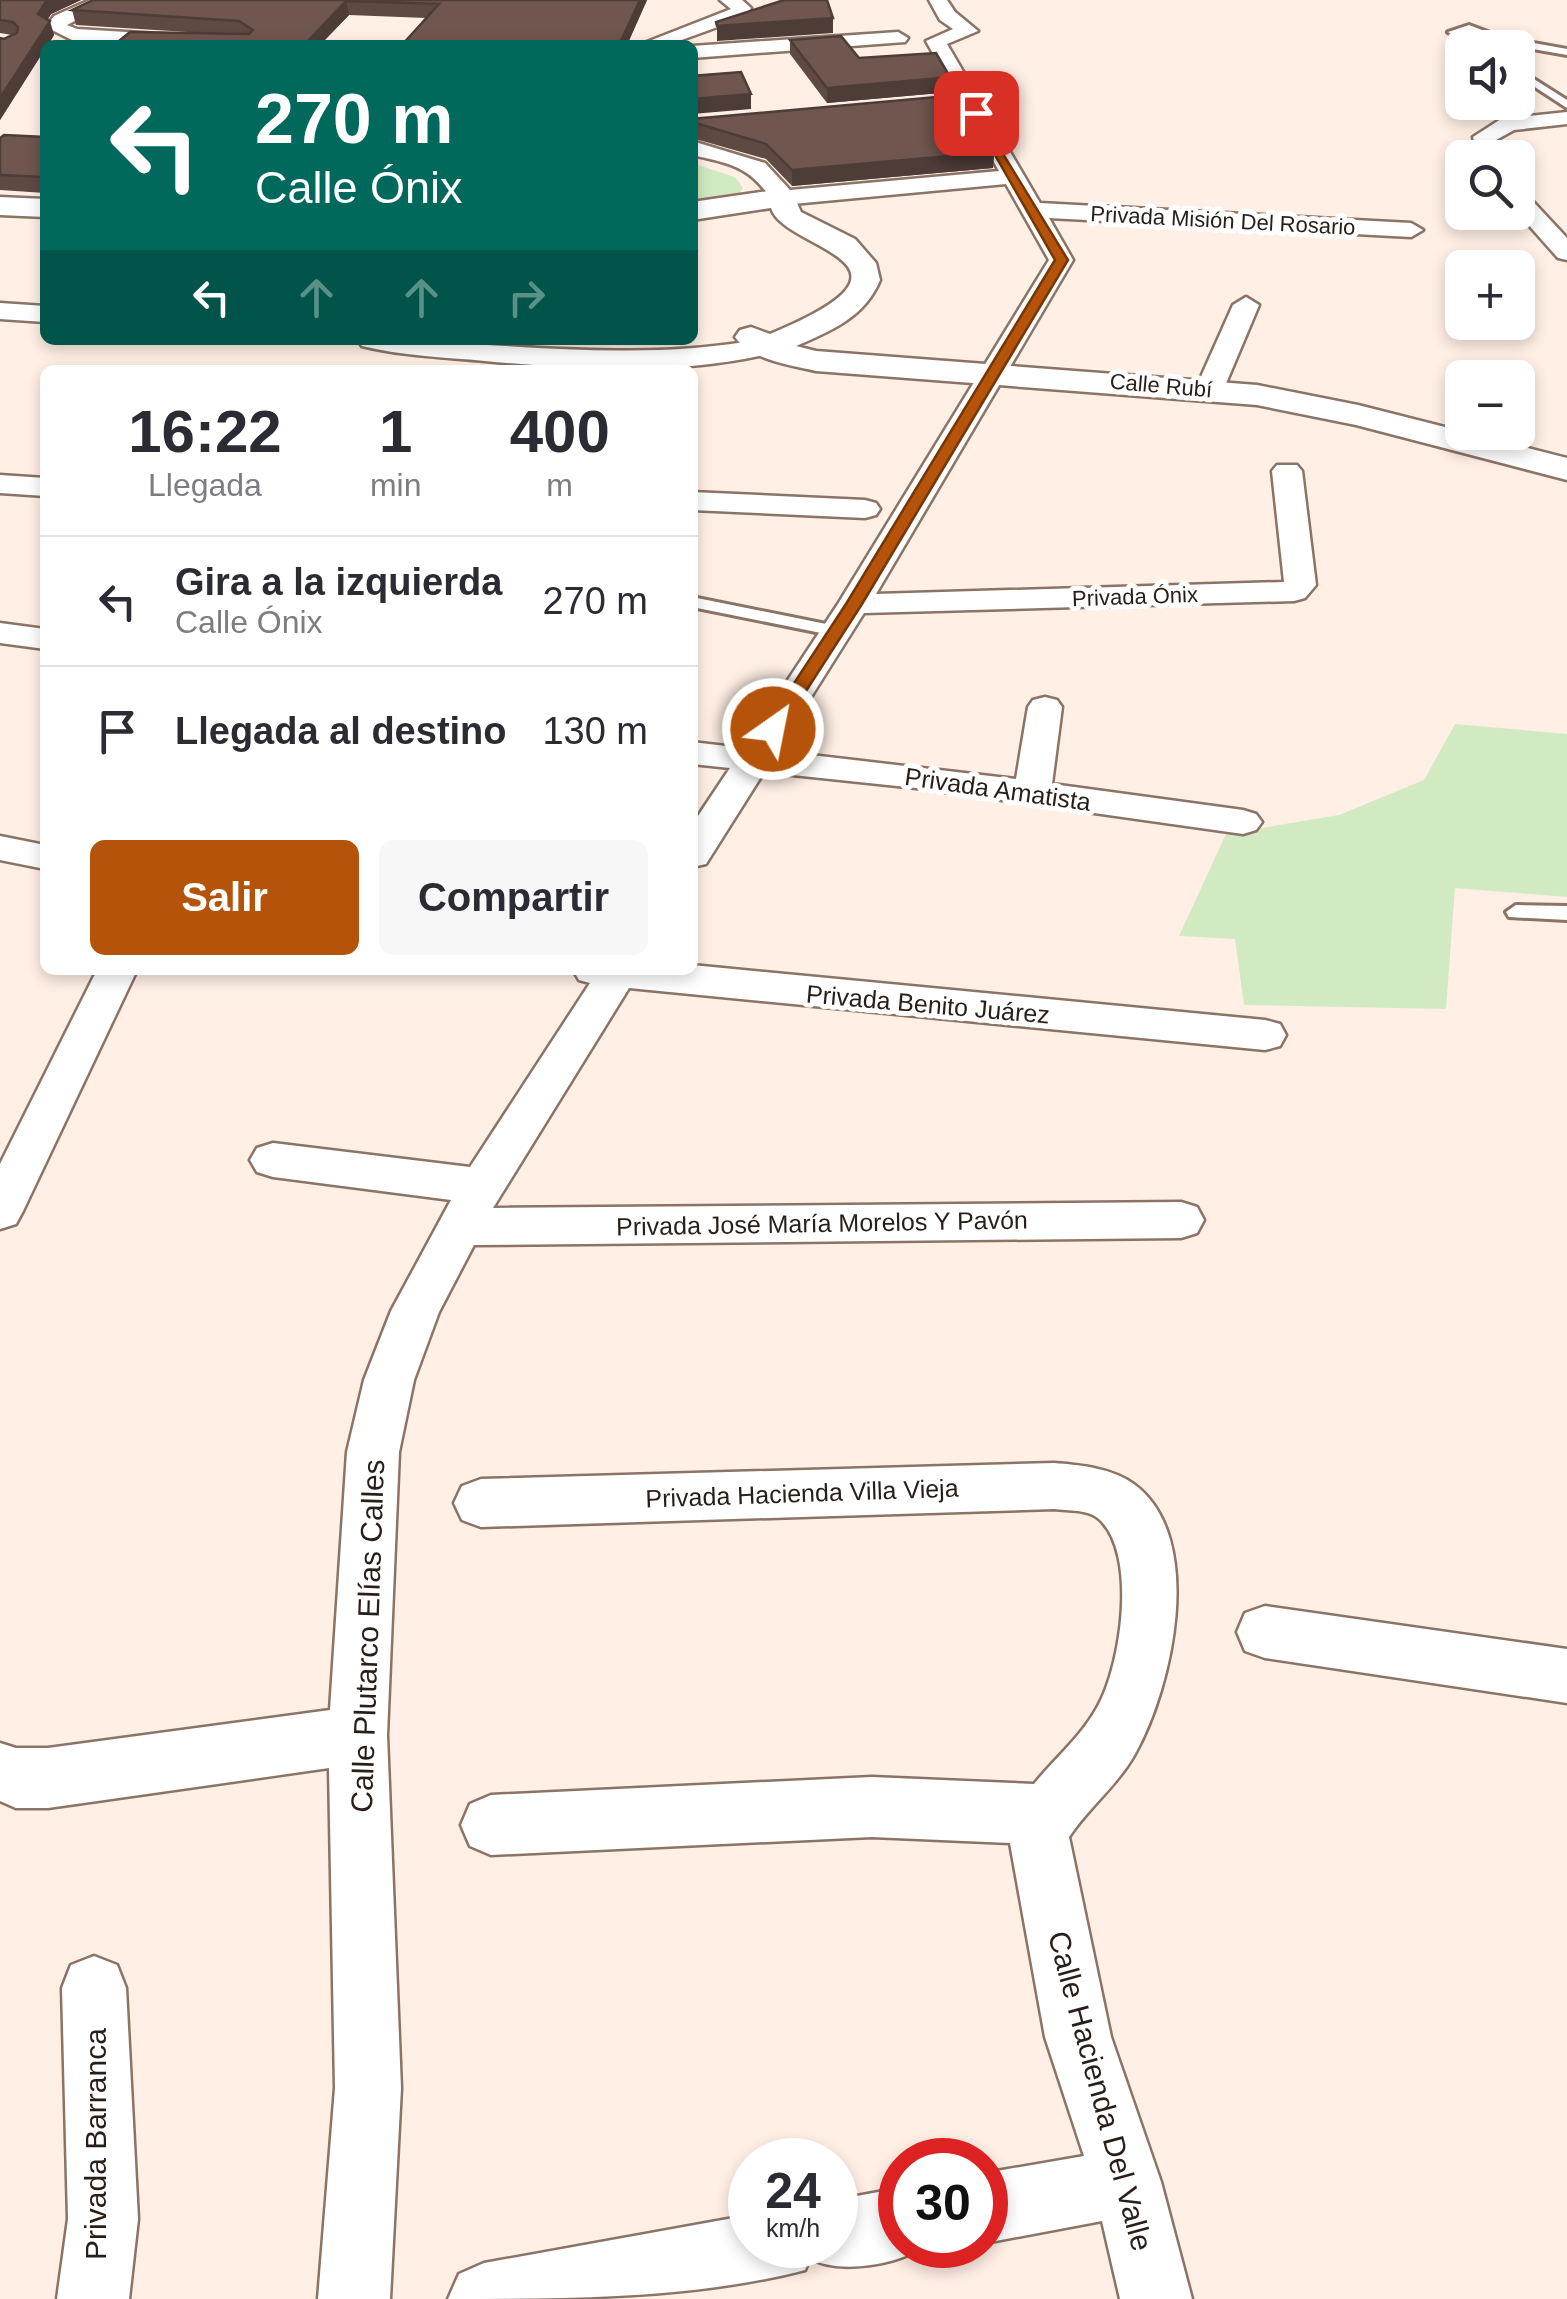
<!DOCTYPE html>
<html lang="es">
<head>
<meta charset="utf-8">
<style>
	:root { --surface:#fff; --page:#f7f7f7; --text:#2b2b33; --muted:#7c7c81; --line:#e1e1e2; --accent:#b45309 }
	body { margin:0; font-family:Helvetica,sans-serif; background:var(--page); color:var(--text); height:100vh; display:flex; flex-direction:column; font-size:38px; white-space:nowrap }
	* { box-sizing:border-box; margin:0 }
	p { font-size:32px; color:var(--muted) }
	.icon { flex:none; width:55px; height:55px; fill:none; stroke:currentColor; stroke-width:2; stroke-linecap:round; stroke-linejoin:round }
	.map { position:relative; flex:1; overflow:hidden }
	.panel { position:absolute; left:40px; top:365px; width:658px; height:610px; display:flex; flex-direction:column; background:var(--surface); border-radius:15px; box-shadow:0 5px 15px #0003 }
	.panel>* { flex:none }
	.banner { position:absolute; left:40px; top:40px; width:658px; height:305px; border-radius:15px; box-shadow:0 5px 15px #0003; background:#00695c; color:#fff; overflow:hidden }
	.buttons { position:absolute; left:1445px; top:30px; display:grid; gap:20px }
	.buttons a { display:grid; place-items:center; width:90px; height:90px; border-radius:15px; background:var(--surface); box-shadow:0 5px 15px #0003; font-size:50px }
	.speed { position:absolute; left:728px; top:2138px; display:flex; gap:20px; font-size:50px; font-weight:700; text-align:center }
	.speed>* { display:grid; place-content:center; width:130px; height:130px; border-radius:50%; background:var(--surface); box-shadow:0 5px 15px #0003; line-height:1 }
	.speed small { font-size:25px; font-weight:400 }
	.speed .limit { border:15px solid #d22; background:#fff; color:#111 }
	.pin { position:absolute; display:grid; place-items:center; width:85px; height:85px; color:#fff; margin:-42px; border-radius:20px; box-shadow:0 5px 15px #0006 }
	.me { position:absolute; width:110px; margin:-55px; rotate:33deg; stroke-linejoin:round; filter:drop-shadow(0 0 8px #0008) }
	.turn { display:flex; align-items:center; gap:35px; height:210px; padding:0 50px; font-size:45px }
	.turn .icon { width:130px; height:130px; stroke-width:2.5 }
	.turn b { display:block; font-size:70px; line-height:85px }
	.lanes { display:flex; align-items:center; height:95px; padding:0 50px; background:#0003; justify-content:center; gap:50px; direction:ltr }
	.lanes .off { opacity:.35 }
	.eta { display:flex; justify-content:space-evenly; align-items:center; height:170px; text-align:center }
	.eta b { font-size:60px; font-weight:700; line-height:70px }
	.primary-button { display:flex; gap:20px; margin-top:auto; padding:20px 50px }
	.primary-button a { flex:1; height:115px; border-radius:15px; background:var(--accent); color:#fff; font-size:40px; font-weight:700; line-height:115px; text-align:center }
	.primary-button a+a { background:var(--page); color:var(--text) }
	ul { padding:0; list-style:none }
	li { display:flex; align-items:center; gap:30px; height:130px; padding:0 50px; border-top:2px solid var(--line) }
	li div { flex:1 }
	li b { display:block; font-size:38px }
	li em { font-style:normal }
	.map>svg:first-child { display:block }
	.green { fill:#d2eac2 }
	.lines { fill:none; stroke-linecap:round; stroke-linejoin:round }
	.lane-casing { stroke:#8b7466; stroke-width:6 }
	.street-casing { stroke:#8b7466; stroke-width:5 }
	.secondary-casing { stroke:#8b7466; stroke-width:5 }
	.lane { fill:#fff; fill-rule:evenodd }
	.street { fill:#fff; fill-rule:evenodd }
	.secondary { fill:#fff; fill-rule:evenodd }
	.wall { fill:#5f4a43 }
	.shaded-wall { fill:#4e3c37 }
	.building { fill:#6f564e; stroke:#4e3c37; stroke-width:2.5 }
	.route { fill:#b45309; stroke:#753606; stroke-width:2.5 }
	.labels { text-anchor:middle; stroke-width:10; stroke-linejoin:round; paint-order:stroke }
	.far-street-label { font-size:22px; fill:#281e19; stroke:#fff }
	.street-label { font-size:25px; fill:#281e19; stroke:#fff }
	.near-street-label { font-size:30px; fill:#281e19; stroke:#fff }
</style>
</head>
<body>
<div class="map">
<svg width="1567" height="2299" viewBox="0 0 1567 2299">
	<rect width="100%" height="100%" fill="#ffefe5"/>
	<!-- green -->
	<g class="green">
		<path d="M 692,163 L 735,177 L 743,188 L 737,196 L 693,205 Z"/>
		<path d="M 1455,724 L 1567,734 L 1567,897 L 1455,888 L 1446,1009 L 1244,1005 L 1235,939 L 1179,936 L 1226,834 L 1339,815 L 1424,780 Z"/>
	</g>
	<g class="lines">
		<!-- lane casing -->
		<g class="lane-casing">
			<g id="lane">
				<path d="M 1469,25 L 1501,37 L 1567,49 L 1567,55 L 1499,43 L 1468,31 L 1461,33 L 1485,48 L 1472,48 L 1448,32 Z"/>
				<path d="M 1518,69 L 1567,100 L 1567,108 L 1518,76 Z"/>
				<path d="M 692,597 L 836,626 L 844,631 L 836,636 L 692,607 Z"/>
				<path d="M 1516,905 L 1567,906 L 1567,920 L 1509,917 L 1506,912 Z"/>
			</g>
		</g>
		<!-- street casing -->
		<g class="street-casing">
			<g id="street">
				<path d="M 90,0 L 115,0 L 67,25 L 77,29 L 242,39 L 252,45 L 74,41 L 46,27 L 54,16 Z"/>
				<path d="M 720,0 L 742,0 L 751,8 L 745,17 L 668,45 L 639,45 L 731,9 Z"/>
				<path d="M 929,0 L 947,0 L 955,12 L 978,31 L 947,44 L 1040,203 L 1411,223 L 1423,230 L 1411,237 L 1049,218 L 1073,260 L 876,594 L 1284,582 L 1272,471 L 1277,465 L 1297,465 L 1302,471 L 1316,585 L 1305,598 L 1294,601 L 864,613 L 777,751 L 1016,779 L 1028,707 L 1033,700 L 1045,697 L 1057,700 L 1062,707 L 1052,784 L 1243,810 L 1256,814 L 1262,822 L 1256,830 L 1243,834 L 916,788 L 764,772 L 706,864 L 692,867 L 692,825 L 730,768 L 692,764 L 692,742 L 743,748 L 838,604 L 1049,260 L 1006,184 L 782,205 L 774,203 C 751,167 733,164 692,155 L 692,141 L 765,163 L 790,190 L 999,171 L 926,41 L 953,29 L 940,20 Z"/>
				<path d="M 898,32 L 908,38 L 905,42 L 692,58 L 692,46 Z"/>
				<path d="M 1567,112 L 1567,124 L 1514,130 L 1496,140 L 1500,158 L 1478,158 L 1473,137 L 1501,119 Z"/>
				<path d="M 1518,192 L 1526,194 L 1567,238 L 1567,260 L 1558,258 L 1517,212 Z"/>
				<path d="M 1246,297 L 1259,305 L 1224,388 L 1210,396 L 1200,394 L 1196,388 L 1233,305 Z"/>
				<path d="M 0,303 L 45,306 L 45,322 L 0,319 Z"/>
				<path d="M 768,338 L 781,346 L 777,352 C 681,376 582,370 485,361 C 443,357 402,356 362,346 L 358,340 C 496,340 631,365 768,338 Z"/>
				<path d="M 0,475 L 45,478 L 45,496 L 0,493 Z"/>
				<path d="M 692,492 L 865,500 L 876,503 L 880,509 L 876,515 L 865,518 L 692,510 Z"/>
				<path d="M 0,623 L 45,629 L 45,649 L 0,643 Z"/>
				<path d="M 0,836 L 45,845 L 45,869 L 0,860 Z"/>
				<path d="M 692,965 L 1265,1020 L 1280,1024 L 1286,1035 L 1280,1046 L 1265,1050 L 629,988 L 493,1208 L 1181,1202 L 1197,1207 L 1204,1220 L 1197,1233 L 1181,1238 L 474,1245 L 439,1312 L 414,1380 L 399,1452 L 387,1735 L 401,2088 L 390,2299 L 318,2299 L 335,2088 L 329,1768 L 48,1808 L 16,1808 L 0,1801 L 0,1743 L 16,1748 L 48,1748 L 330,1710 L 347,1452 L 364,1380 L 391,1311 L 451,1200 L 273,1177 L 257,1172 L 250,1160 L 257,1148 L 273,1143 L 470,1167 L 590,983 L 579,980 L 573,970 L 692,970 Z"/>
				<path d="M 97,970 L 137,970 L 23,1211 L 16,1224 L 0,1229 L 0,1164 Z"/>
				<path d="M 1054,1463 C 1080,1465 1113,1468 1135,1485 C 1206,1539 1172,1687 1136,1752 C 1119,1784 1089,1807 1069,1837 L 1111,2037 L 1161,2182 L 1192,2299 L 1120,2299 L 1102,2221 L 985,2243 L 985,2173 L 1084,2156 L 1045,2037 L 1010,1843 L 872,1837 L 491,1855 L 470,1846 L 461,1825 L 470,1804 L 491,1795 L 872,1777 L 1034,1784 C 1055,1758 1082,1736 1098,1706 C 1121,1665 1138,1554 1099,1519 C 1088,1509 1068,1511 1054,1509 L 481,1527 L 462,1520 L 454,1503 L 462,1486 L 481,1479 Z"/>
				<path d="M 1265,1606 L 1567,1649 L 1567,1703 L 1265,1658 L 1245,1651 L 1237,1632 L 1245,1613 Z"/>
				<path d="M 94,1956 L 117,1965 L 126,1988 L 138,2219 L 129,2299 L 57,2299 L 68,2219 L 62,1988 L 71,1965 Z"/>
				<path d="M 900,2188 L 900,2245 L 926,2245 C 900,2265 837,2275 810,2258 L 805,2270 C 695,2299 564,2299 448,2299 L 459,2274 L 484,2263 L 750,2215 L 750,2245 L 835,2245 L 835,2200 Z"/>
			</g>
		</g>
		<!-- secondary casing -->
		<g class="secondary-casing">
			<g id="secondary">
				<path d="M 782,189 L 792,192 L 801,212 L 855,239 L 876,263 L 880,280 C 865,317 831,331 796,346 L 816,351 L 1257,385 L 1358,405 L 1567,458 L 1567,480 L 1356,425 L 1257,405 L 816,371 C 790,365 751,360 735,337 L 740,330 L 751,327 L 770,334 C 946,261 784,251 771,208 L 692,220 L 692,202 Z"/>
				<path d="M 0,197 L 45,199 L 45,217 L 0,215 Z"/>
			</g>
		</g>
		<!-- lane -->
		<use href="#lane" class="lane"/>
		<!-- street -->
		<use href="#street" class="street"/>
		<!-- secondary -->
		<use href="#secondary" class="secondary"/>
	</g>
	<!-- wall -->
	<g class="wall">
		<path d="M 0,0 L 81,0 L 51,14 L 48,19 L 54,35 L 48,45 L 45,45 L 45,49 L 0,120 L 4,39 L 12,35 L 0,33 Z"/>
		<path d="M 93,0 L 647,0 L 627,45 L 402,45 L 426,18 L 349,15 L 320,45 L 114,45 L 219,34 L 76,25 L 72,10 Z"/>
		<path d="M 790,40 L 859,58 L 936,53 L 994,152 L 993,168 L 792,186 L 766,159 L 692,138 L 692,119 L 945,96 L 940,93 L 827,103 L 790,54 Z"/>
		<path d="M 45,137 L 45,193 L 0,190 L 0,138 Z"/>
	</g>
	<!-- shaded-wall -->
	<g class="shaded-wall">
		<path d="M 47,0 L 81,0 L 51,14 L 42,28 L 38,14 Z"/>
		<path d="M 640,0 L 647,0 L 627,45 L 619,45 Z"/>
		<path d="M 346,1 L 349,15 L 320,45 L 304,45 Z"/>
		<path d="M 833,18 L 833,33 L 717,41 L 717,26 Z"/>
		<path d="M 50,21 L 54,35 L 48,45 L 45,45 L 45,49 L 0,120 L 0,98 Z"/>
		<path d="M 941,78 L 940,93 L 827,103 L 827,88 Z"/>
		<path d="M 751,94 L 751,109 L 692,114 L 692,99 Z"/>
		<path d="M 994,152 L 993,168 L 792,186 L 792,170 Z"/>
	</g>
	<!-- building -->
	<g class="building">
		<path d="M 0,0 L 47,0 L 38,14 L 50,21 L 0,98 L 0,38 L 4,39 L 17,33 L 18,27 L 13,22 L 0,20 Z"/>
		<path d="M 93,0 L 640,0 L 619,45 L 402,45 L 439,4 L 346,1 L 304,45 L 114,45 L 130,32 L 249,34 L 253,30 L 239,21 L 72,10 Z"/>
		<path d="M 784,0 L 827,0 L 833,18 L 717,26 L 716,22 Z"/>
		<path d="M 841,36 L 859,58 L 936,53 L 994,152 L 792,170 L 766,144 L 692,122 L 692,119 L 948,96 L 955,91 L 954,85 L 941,78 L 827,88 L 790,40 Z"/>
		<path d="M 741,72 L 751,94 L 692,99 L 692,76 Z"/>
		<path d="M 4,135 L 45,137 L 45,177 L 0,175 L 0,138 Z"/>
	</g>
	<!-- route -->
	<path class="route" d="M 976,110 L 1068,260 L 862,604 L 779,733 L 767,733 L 764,729 L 846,604 L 1055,260 L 971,113 Z"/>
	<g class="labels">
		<!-- far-street labels -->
		<g class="far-street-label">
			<text transform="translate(1223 220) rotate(3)" y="8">Privada Misión Del Rosario</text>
			<text transform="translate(1161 385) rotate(5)" y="8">Calle Rubí</text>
			<text transform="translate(1135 596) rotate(-2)" y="8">Privada Ónix</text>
		</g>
		<!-- street labels -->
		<g class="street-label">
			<text transform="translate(998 789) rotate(8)" y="9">Privada Amatista</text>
			<text transform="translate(928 1004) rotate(5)" y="9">Privada Benito Juárez</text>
			<text transform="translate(822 1223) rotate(-1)" y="9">Privada José María Morelos Y Pavón</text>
			<text transform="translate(802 1493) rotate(-2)" y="9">Privada Hacienda Villa Vieja</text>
		</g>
		<!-- near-street labels -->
		<g class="near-street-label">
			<text transform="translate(368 1636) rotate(-88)" y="10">Calle Plutarco Elías Calles</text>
			<text transform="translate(1100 2091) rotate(75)" y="10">Calle Hacienda Del Valle</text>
			<text transform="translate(96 2144) rotate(-90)" y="10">Privada Barranca</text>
		</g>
	</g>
</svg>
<div class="buttons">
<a><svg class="icon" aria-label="sound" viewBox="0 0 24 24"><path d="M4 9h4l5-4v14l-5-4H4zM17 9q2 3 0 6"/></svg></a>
<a><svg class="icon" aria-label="search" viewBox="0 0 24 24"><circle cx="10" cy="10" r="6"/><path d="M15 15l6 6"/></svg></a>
<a>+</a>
<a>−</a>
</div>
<div class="speed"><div>24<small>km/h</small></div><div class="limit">30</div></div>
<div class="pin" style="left:976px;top:113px;background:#d93025"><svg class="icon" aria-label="arrive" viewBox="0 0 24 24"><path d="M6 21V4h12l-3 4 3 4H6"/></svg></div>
<svg class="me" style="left:773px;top:729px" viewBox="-20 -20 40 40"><circle r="17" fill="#b45309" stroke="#fff" stroke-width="3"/><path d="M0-11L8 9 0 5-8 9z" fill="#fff"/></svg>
<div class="banner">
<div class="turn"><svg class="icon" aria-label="left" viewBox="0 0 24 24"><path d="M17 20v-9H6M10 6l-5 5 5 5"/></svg><div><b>270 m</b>Calle Ónix</div></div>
<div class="lanes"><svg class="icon" aria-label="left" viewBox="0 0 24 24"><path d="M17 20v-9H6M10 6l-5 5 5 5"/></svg><svg class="icon off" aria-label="ahead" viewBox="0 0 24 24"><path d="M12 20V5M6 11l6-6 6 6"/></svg><svg class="icon off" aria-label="ahead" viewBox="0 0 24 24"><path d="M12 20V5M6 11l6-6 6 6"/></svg><svg class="icon off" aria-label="right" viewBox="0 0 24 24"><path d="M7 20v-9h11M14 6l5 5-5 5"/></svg></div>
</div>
<section class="panel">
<div class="eta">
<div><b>16:22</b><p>Llegada</p></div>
<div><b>1</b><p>min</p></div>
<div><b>400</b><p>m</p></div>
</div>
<ul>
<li><svg class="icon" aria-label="left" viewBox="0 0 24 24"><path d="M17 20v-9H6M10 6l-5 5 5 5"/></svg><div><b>Gira a la izquierda</b><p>Calle Ónix</p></div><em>270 m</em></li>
<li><svg class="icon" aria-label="arrive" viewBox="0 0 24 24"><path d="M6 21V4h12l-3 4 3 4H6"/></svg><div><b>Llegada al destino</b></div><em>130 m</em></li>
</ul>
<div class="primary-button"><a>Salir</a><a>Compartir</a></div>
</section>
</div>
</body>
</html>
